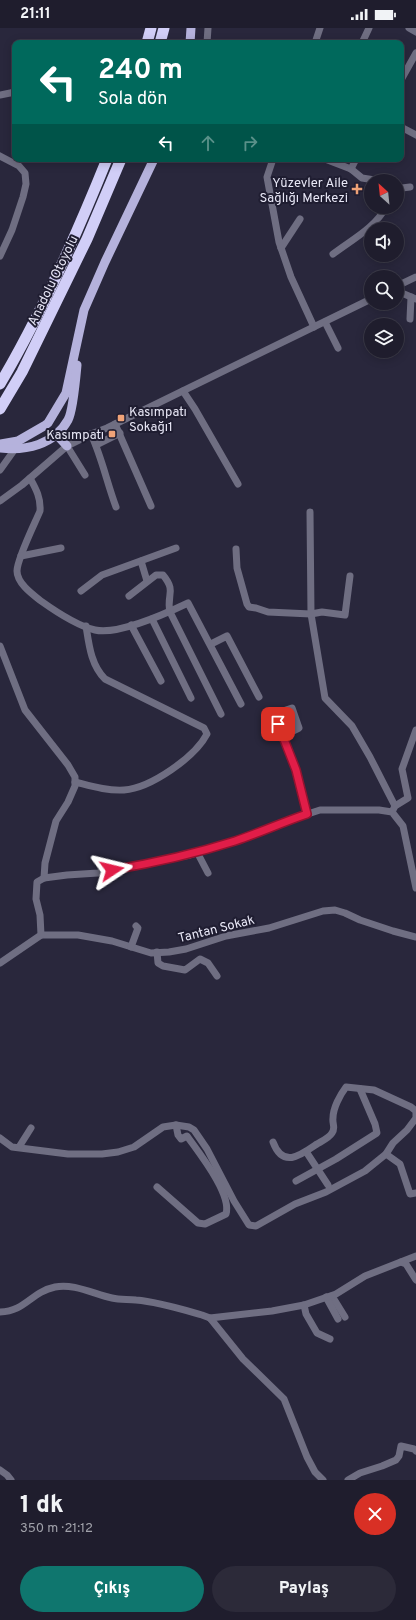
<!DOCTYPE html>
<html lang="tr">
<head>
<meta charset="utf-8">
<style>
	:root { --surface:#1f1d2d; --page:#2c2a39; --text:#f1f3f6; --muted:#a1a2aa; --line:#3c3b49; --accent:#0f766e }
	body { margin:0; font-family:Overpass,sans-serif; background:var(--page); color:var(--text); height:100vh; display:flex; flex-direction:column; font-size:15px; white-space:nowrap }
	* { box-sizing:border-box; margin:0 }
	p { font-size:13px; color:var(--muted) }
	.icon { flex:none; width:22px; height:22px; fill:none; stroke:currentColor; stroke-width:2; stroke-linecap:round; stroke-linejoin:round }
	.map { position:relative; height:1452px; overflow:hidden }
	.sheet { display:flex; flex-direction:column; background:var(--surface); flex:1 }
	.sheet>* { flex:none }
	.top-card { position:absolute; left:12px; top:12px; width:392px; height:122px; border-radius:8px; box-shadow:0 2px 10px #0003,0 0 0 1px var(--line); background:#00695c; color:#fff; overflow:hidden }
	.needle { width:26px; rotate:333deg }
	.buttons { position:absolute; left:364px; top:146px; display:grid; gap:8px }
	.buttons a { display:grid; place-items:center; width:40px; height:40px; border-radius:50%; background:var(--surface); box-shadow:0 2px 10px #0003,0 0 0 1px var(--line); font-size:20px }
	.pin { position:absolute; display:grid; place-items:center; width:34px; height:34px; color:#fff; margin:-17px; border-radius:8px; box-shadow:0 2px 6px #0006 }
	.me { position:absolute; width:44px; margin:-22px; rotate:80deg; stroke-linejoin:round; filter:drop-shadow(0 0 3px #0008) }
	.turn { display:flex; align-items:center; gap:14px; height:84px; padding:0 20px; font-size:18px }
	.turn .icon { width:52px; height:52px; stroke-width:2.5 }
	.turn b { display:block; font-size:28px; line-height:34px }
	.lanes { display:flex; align-items:center; height:38px; padding:0 20px; background:#0003; justify-content:center; gap:20px; direction:ltr }
	.lanes .off { opacity:.35 }
	.round { display:grid; place-items:center; flex:none; width:42px; height:42px; border-radius:21px; background:var(--page) }
	.overview { display:flex; align-items:center; justify-content:space-between; height:68px; padding:0 20px }
	h1 { font-size:24px; font-weight:800; line-height:30px }
	.cta { display:flex; gap:8px; margin-top:auto; padding:8px 20px }
	.cta a { flex:1; height:46px; border-radius:24px; background:var(--accent); color:#fff; font-size:16px; font-weight:800; line-height:46px; text-align:center }
	.cta a+a { background:var(--page); color:var(--text) }
	.status { display:flex; justify-content:space-between; align-items:center; height:28px; padding:0 20px; background:var(--surface); direction:ltr }
	.status svg { height:11px; fill:currentColor }
	.map>svg:first-child { display:block }
	.lines { fill:none; stroke-linecap:round; stroke-linejoin:round }
	.minor { stroke:#6f6e82; stroke-width:7 }
	.major { stroke:#b5b2dc; stroke-width:9 }
	.highway { stroke:#d1cef7; stroke-width:11 }
	.route-casing { stroke:#92132f; stroke-width:10 }
	.route { stroke:#e11d48; stroke-width:7 }
	.poi-dot { fill:#f0a378; stroke:#1f1d31; stroke-width:1.5 }
	.labels { text-anchor:middle; stroke-width:4; stroke-linejoin:round; paint-order:stroke }
	.poi-label { font-size:13px; fill:#e9e8f7; stroke:#1f1d31; text-anchor:end }
	.street-label { font-size:13px; fill:#e9e8f7; stroke:#1f1d31 }
</style>
</head>
<body>
<div class="status"><b>21:11</b><svg viewBox="0 0 49 12"><path d="M0 12V9h3v3zM5 12V6h3v6zM10 12V3h3v9zM15 12V0h3v12zM26 1h20v11H26zM47 4h2v5h-2z"/></svg></div>
<div class="map">
<svg width="416" height="1452" viewBox="0 0 416 1452">
	<rect width="100%" height="100%" fill="#29273c"/>
	<g class="lines">
		<!-- minor -->
		<g class="minor">
			<path d="M 409,0 L 416,4"/>
			<path d="M 207,15 L 208,0"/>
			<path d="M 315,15 L 320,0"/>
			<path d="M 362,15 L 369,0"/>
			<path d="M 401,52 L 416,25"/>
			<path d="M 0,67 L 15,64"/>
			<path d="M 401,99 L 416,107"/>
			<path d="M 0,128 L 19,138 L 25,145 L 26,156 L 23,169 L 12,202 L 0,228"/>
			<path d="M 273,131 L 267,149 L 279,214 L 291,249 L 314,299"/>
			<path d="M 325,131 L 351,141 L 362,150 L 381,153"/>
			<path d="M 351,141 L 356,131"/>
			<path d="M 397,159 L 402,160 L 410,159"/>
			<path d="M 281,220 L 300,191"/>
			<path d="M 333,226 C 351,212 375,200 386,179"/>
			<path d="M 397,258 L 416,249"/>
			<path d="M 397,263 L 416,271"/>
			<path d="M 410,291 L 411,269"/>
			<path d="M 325,294 L 338,320"/>
			<path d="M 183,363 L 195,381 L 238,456"/>
			<path d="M 115,396 L 151,478"/>
			<path d="M 91,406 C 102,430 107,455 116,479"/>
			<path d="M 96,417 L 120,405"/>
			<path d="M 67,418 L 85,447"/>
			<path d="M 0,442 L 15,421"/>
			<path d="M 30,450 C 36,461 41,470 40,483 C 35,495 17,531 17,543 C 17,555 32,566 41,573 C 55,583 78,598 95,602 C 118,607 167,585 188,575 L 241,676"/>
			<path d="M 0,473 L 22,457 L 67,418 L 91,406 L 107,400 L 371,271"/>
			<path d="M 310,484 L 311,586 L 325,670 L 352,698 L 370,729 L 395,778"/>
			<path d="M 236,521 L 237,540 L 247,576 L 249,579 L 256,580 L 268,584 L 311,586 L 322,584 L 345,587 L 350,548"/>
			<path d="M 21,528 L 61,520"/>
			<path d="M 141,533 L 147,553"/>
			<path d="M 81,563 L 102,547 L 176,520"/>
			<path d="M 129,568 L 156,547 L 163,547 C 177,564 166,566 170,584 L 221,686"/>
			<path d="M 152,591 L 191,670"/>
			<path d="M 131,597 L 161,653"/>
			<path d="M 211,616 L 227,608 L 259,669"/>
			<path d="M 0,618 L 25,682 L 68,737 L 75,749 L 75,758 L 68,774 L 56,793 L 45,835 L 44,850"/>
			<path d="M 283,708 L 299,700 L 292,680 L 274,686 L 296,742 L 307,786"/>
			<path d="M 75,754 C 91,758 107,763 124,762 C 151,760 195,729 207,706 L 204,700 L 105,651 C 91,637 89,617 86,598"/>
			<path d="M 393,782 L 395,778 L 408,770 L 402,741 L 416,702"/>
			<path d="M 197,824 L 208,845"/>
			<path d="M 41,907 L 78,907 L 112,913 L 151,925 L 169,924 L 186,921 L 226,908 L 269,900 L 323,883 L 335,882 L 345,885 L 360,892 L 393,903 L 416,909"/>
			<path d="M 131,919 L 138,900 L 136,898"/>
			<path d="M 157,924 L 158,935 L 163,938 L 185,942 L 200,931 L 208,935 L 217,948"/>
			<path d="M 0,935 L 41,907 L 40,887 L 36,871 L 37,854 L 44,850 L 67,847 L 98,845 L 190,827 L 237,813 L 280,795 L 320,782 L 379,782 L 392,784 L 403,798 L 416,860"/>
			<path d="M 0,1110 L 12,1119 L 68,1126 L 102,1126 L 118,1124 L 134,1119 L 163,1099 L 176,1097 L 189,1099 L 194,1102 L 207,1121 L 234,1173 L 249,1197 L 256,1198 L 295,1176 L 326,1164 L 365,1143 L 386,1126 L 393,1115 L 407,1102 L 416,1090 L 416,1083 L 411,1079 L 374,1062 L 346,1059 C 340,1067 333,1080 333,1090 C 332,1096 336,1100 332,1105 C 329,1110 322,1113 317,1116 C 301,1127 283,1141 273,1114"/>
			<path d="M 19,1119 L 31,1100"/>
			<path d="M 307,1125 L 328,1157"/>
			<path d="M 386,1126 L 400,1136 L 410,1166 L 416,1165"/>
			<path d="M 296,1153 L 336,1131 L 377,1105 L 375,1096 L 360,1061"/>
			<path d="M 157,1159 L 198,1195 L 205,1196 L 226,1186 C 232,1166 199,1125 187,1108 L 181,1111 L 178,1107 L 176,1097"/>
			<path d="M 401,1234 L 406,1236 L 416,1252"/>
			<path d="M 332,1268 L 345,1289"/>
			<path d="M 326,1269 L 338,1291"/>
			<path d="M 304,1277 L 306,1286 L 317,1305 L 330,1311"/>
			<path d="M 0,1284 C 26,1283 31,1264 55,1259 C 73,1255 94,1266 112,1270 C 120,1272 128,1271 136,1272 C 159,1274 181,1281 202,1287 L 210,1290 L 243,1331 L 284,1371 L 307,1429 L 315,1444 L 323,1452"/>
			<path d="M 210,1290 L 272,1283 L 304,1277 L 336,1266 L 365,1248 L 416,1228"/>
			<path d="M 0,1442 L 7,1447 L 11,1452"/>
			<path d="M 348,1452 L 360,1445 L 382,1438 L 396,1432 L 399,1428 L 401,1418 L 414,1421 L 416,1423"/>
		</g>
		<!-- major -->
		<g class="major">
			<path d="M 190,15 L 191,0"/>
			<path d="M 56,406 L 67,418"/>
			<path d="M 0,416 L 18,413 L 44,398 L 48,395 L 66,365 L 84,282 L 105,234 L 154,131"/>
			<path d="M 0,420 C 26,423 54,417 68,392 C 73,383 76,348 77,337"/>
		</g>
		<!-- highway -->
		<g class="highway">
			<path d="M 147,15 L 151,0"/>
			<path d="M 160,15 L 164,0"/>
			<path d="M 0,356 C 42,285 76,208 107,131"/>
			<path d="M 0,381 L 22,344 L 87,211 L 121,131"/>
		</g>
	</g>
	<g class="lines">
		<!-- route casing -->
		<g class="route-casing">
			<path id="route" d="M 112,842 C 154,835 194,826 235,813 C 259,805 283,794 307,786 L 296,742 L 278,696"/>
		</g>
		<!-- route -->
		<use href="#route" class="route"/>
	</g>
	<!-- markers -->
	<g class="poi-dot">
		<path d="M355 155h4v4h4v4h-4v4h-4v-4h-4v-4h4z"/>
		<rect x="117" y="386" width="8" height="8" rx="2"/>
		<rect x="108" y="402" width="8" height="8" rx="2"/>
	</g>
	<g class="labels">
		<!-- poi labels -->
		<g class="poi-label">
			<text x="348" y="159">Yüzevler Aile<tspan x="348" dy="15">Sağlığı Merkezi</tspan></text>
			<text x="129" y="388" text-anchor="start">Kasımpatı<tspan x="129" dy="15">Sokağı1</tspan></text>
			<text x="104" y="411">Kasımpatı</text>
		</g>
		<!-- street labels -->
		<g class="street-label">
			<text transform="translate(52 252) rotate(-64)" y="5">Anadolu Otoyolu</text>
			<text transform="translate(216 900) rotate(-14)" y="5">Tantan Sokak</text>
		</g>
	</g>
</svg>
<div class="buttons">
<a><svg class="needle" viewBox="-14 -14 28 28"><path d="M0-13l5 13h-10z" fill="#e53935"/><path d="M0 13l5-13h-10z" fill="#a1a2aa"/></svg></a>
<a><svg class="icon" aria-label="sound" viewBox="0 0 24 24"><path d="M4 9h4l5-4v14l-5-4H4zM17 9q2 3 0 6"/></svg></a>
<a><svg class="icon" aria-label="search" viewBox="0 0 24 24"><circle cx="10" cy="10" r="6"/><path d="M15 15l6 6"/></svg></a>
<a><svg class="icon" aria-label="layers" viewBox="0 0 24 24"><path d="M12 4l9 5-9 5-9-5zM3 14l9 5 9-5"/></svg></a>
</div>
<div class="pin" style="left:278px;top:696px;background:#d93025"><svg class="icon" aria-label="arrive" viewBox="0 0 24 24"><path d="M6 21V4h12l-3 4 3 4H6"/></svg></div>
<svg class="me" style="left:112px;top:842px" viewBox="-20 -20 40 40"><path d="M0-17L14 15 0 8-14 15z" fill="#e11d48" stroke="#fff" stroke-width="4"/></svg>
<div class="top-card">
<div class="turn"><svg class="icon" aria-label="left" viewBox="0 0 24 24"><path d="M17 20v-9H6M10 6l-5 5 5 5"/></svg><div><b>240 m</b>Sola dön</div></div>
<div class="lanes"><svg class="icon" aria-label="left" viewBox="0 0 24 24"><path d="M17 20v-9H6M10 6l-5 5 5 5"/></svg><svg class="icon off" aria-label="ahead" viewBox="0 0 24 24"><path d="M12 20V5M6 11l6-6 6 6"/></svg><svg class="icon off" aria-label="right" viewBox="0 0 24 24"><path d="M7 20v-9h11M14 6l5 5-5 5"/></svg></div>
</div>
</div>
<section class="sheet">
<div class="overview"><div><h1>1 dk</h1><p>350 m · 21:12</p></div><a class="round" style="background:#d93025;color:#fff"><svg class="icon" aria-label="close" viewBox="0 0 24 24"><path d="M6 6l12 12M18 6L6 18"/></svg></a></div>
<div class="cta"><a>Çıkış</a><a>Paylaş</a></div>
</section>
</body>
</html>
